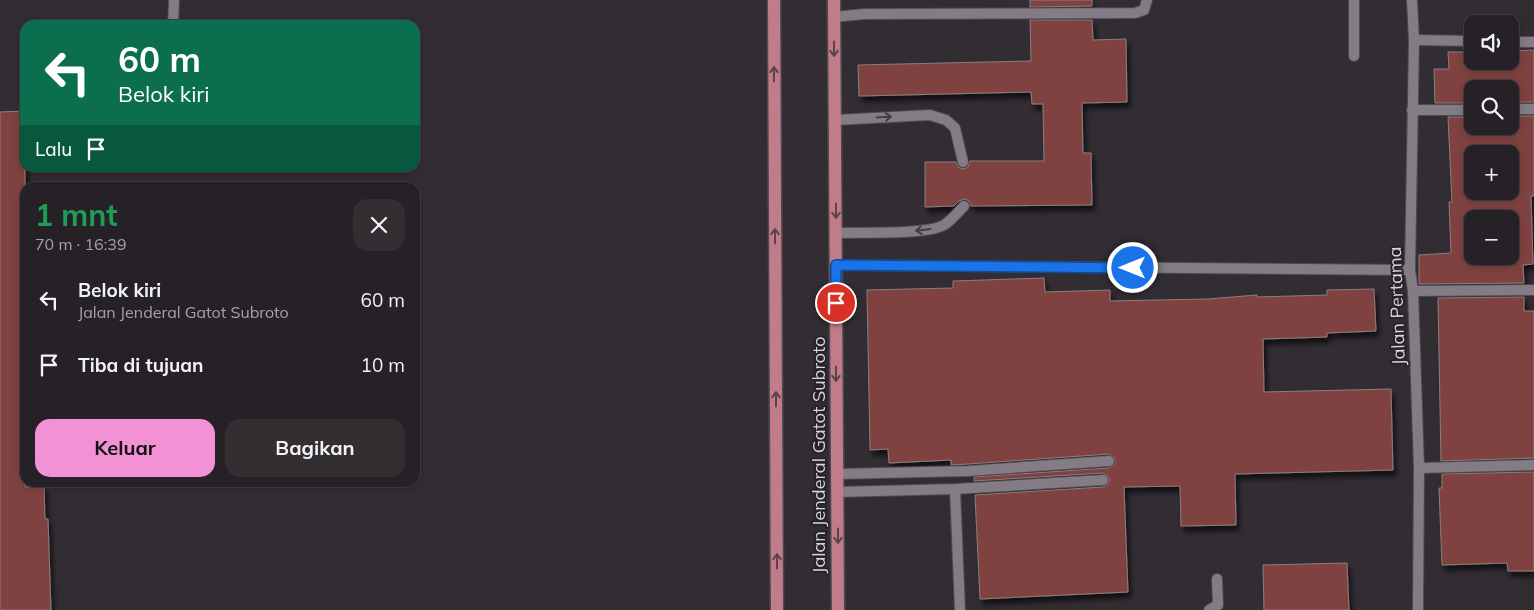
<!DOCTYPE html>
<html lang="id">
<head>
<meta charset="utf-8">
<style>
	:root { --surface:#262126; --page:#322e32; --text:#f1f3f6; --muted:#a4a3a7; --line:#423e43; --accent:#f391d5 }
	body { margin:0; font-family:Mulish,sans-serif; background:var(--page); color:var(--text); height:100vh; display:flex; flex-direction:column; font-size:19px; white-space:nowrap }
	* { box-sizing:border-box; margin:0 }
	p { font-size:16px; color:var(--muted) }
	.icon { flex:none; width:28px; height:28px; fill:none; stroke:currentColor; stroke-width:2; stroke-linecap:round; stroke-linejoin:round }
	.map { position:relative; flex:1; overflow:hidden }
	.side { position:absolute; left:20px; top:182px; width:400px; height:305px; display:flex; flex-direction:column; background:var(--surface); border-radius:15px; box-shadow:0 2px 8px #0003,0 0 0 1px var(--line) }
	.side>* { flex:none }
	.guide { position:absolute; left:20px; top:20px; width:400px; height:152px; border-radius:15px; box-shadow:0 2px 8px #0003,0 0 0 1px var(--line); background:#0b6e4f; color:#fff; overflow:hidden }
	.tools { position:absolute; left:1464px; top:15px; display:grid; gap:10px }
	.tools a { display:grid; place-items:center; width:55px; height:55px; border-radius:10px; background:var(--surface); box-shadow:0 2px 8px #0003,0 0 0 1px var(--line); font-size:25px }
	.pin { position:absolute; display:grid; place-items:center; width:42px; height:42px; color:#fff; margin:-21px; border:2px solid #fff; border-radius:50%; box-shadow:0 1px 5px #0007 }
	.me { position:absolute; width:55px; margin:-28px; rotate:270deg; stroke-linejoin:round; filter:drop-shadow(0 0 4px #0008) }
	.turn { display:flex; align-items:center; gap:18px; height:105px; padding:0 15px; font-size:22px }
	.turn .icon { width:65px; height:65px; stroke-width:2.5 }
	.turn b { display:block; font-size:35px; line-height:42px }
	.then { display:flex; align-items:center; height:48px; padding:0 15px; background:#0003; gap:10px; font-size:19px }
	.round { display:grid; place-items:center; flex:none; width:52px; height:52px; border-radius:15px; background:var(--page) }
	.head { display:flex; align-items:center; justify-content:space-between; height:85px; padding:0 15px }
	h1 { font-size:30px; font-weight:700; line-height:38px; color:#1e9e55 }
	.primary-button { display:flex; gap:10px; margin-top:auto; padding:10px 15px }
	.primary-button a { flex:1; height:58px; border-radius:15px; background:var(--accent); color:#111; font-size:20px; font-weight:700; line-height:58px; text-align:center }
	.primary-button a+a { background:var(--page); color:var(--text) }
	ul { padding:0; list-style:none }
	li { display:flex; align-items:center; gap:15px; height:65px; padding:0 15px }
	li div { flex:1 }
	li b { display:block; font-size:19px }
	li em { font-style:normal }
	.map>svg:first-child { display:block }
	.building { fill:#7f423f; stroke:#8b7f7e; fill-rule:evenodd; filter:url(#shadow) }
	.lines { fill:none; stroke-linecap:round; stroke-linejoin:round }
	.service-casing { stroke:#504a50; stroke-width:12 }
	.minor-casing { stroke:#504a50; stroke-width:12 }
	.primary-casing { stroke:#504a50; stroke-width:15 }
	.service { stroke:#847c84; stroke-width:10 }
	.minor { stroke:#847c84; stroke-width:10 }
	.primary { stroke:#c07d89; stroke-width:12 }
	.oneway { stroke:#5d424b }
	.oneway2 { stroke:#443d44 }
	.route-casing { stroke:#114b97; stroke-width:12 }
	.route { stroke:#1a73e8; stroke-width:9 }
	.labels { text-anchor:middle; stroke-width:4; stroke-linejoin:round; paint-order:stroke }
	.street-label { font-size:18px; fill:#dad5da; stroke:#282229 }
</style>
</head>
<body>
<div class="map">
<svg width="1534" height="610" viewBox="0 0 1534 610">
	<defs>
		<filter id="shadow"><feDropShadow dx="3" dy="5.5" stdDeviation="2.5" flood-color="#0009"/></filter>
	</defs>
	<rect width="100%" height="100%" fill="#322c33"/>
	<!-- building -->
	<g class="building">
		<path d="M 1030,0 L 1092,0 L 1092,6 L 1030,7 Z"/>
		<path d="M 1030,20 L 1092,20 L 1093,40 L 1126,39 L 1127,102 L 1082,103 L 1083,153 L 1091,153 L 1092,205 L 971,206 L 969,201 L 965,199 L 959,201 L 954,206 L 925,207 L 925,162 L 956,162 L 958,167 L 964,169 L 968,167 L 970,161 L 1044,161 L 1043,104 L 1032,104 L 1031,92 L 859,96 L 858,65 L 1031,61 Z"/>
		<path d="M 1534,50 L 1534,102 L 1510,102 L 1510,89 L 1472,89 L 1472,103 L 1435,103 L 1434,69 L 1449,69 L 1448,52 L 1472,52 L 1472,61 L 1510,61 L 1510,51 Z"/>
		<path d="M 25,111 L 25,487 L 44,486 L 45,519 L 48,519 L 51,610 L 0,610 L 0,112 Z"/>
		<path d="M 1510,116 L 1534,116 L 1534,196 L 1531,196 L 1533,264 L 1523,265 L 1524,283 L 1419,284 L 1419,255 L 1451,253 L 1449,202 L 1452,202 L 1448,117 L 1472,117 L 1472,126 L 1510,126 ZM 1472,154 L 1510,154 L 1510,191 L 1472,191 ZM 1472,219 L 1510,219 L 1510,256 L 1472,256 Z"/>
		<path d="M 1044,278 L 1045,292 L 1110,290 L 1110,301 L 1208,299 L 1257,295 L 1257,297 L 1327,295 L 1327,290 L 1374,289 L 1376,331 L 1327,333 L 1327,337 L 1263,339 L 1264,392 L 1391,389 L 1393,470 L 1235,474 L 1236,525 L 1181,526 L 1180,486 L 1124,487 L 1128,592 L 980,599 L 975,495 L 1103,487 L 1107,485 L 1110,480 L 1108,476 L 1103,473 L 974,481 L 974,477 L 1109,468 L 1115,464 L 1115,458 L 1109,454 L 968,464 L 951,465 L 951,460 L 889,463 L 888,449 L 870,450 L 867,290 L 953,288 L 953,281 Z"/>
		<path d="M 1524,297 L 1524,311 L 1534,311 L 1534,458 L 1441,461 L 1438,298 Z"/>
		<path d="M 1534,472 L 1534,571 L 1508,571 L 1507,563 L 1442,565 L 1439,488 L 1442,488 L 1442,474 Z"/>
		<path d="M 1347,563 L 1349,610 L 1264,610 L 1263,565 Z"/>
	</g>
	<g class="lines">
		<!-- service casing -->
		<g class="service-casing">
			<g id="service">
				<path d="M 1354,0 L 1354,56"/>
				<path d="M 834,17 L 864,14 L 1135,13 L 1144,10 L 1147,0"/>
				<path d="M 835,120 L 930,115 L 946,120 L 955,128 L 963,162"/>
				<path d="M 836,233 C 858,232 927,235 944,225 C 951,221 958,212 964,206"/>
				<path d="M 837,474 L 968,471 L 1109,461"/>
				<path d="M 955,489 L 960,610"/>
				<path d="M 837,492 L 955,489 L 1103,480"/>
				<path d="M 1209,610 L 1218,605 L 1217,579"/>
			</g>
		</g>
		<!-- minor casing -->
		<g class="minor-casing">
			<g id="minor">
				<path d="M 1412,0 L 1414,40 L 1410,270 L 1413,291 L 1419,468 L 1418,610"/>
				<path d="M 173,25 L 174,0"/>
				<path d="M 1414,40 L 1472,41"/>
				<path d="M 1510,42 L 1534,42"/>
				<path d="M 1510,109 L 1534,109"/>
				<path d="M 1412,110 L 1472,110"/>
				<path d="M 836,265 L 1410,270"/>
				<path d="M 1413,291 L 1534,290"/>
				<path d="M 1419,468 L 1534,465"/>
			</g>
		</g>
		<!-- primary casing -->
		<g class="primary-casing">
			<g id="primary">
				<path d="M 774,0 L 777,610"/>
				<path d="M 834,0 L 838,610"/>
			</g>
		</g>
		<!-- service -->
		<use href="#service" class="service"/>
		<!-- minor -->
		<use href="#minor" class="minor"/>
		<!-- primary -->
		<use href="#primary" class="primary"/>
	</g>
	<!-- one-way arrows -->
	<defs><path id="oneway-shaft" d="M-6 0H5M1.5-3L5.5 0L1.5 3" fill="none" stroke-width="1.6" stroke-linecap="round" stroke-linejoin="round" transform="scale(1.25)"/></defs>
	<g class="oneway">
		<use href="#oneway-shaft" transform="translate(834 49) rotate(90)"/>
		<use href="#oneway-shaft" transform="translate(774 74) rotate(-90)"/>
		<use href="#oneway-shaft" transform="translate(836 211) rotate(90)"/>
		<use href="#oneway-shaft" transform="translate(775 236) rotate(-90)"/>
		<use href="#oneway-shaft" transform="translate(836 374) rotate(90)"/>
		<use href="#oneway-shaft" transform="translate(776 399) rotate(-90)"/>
		<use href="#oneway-shaft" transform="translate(838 536) rotate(90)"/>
		<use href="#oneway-shaft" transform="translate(777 561) rotate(-90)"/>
	</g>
	<g class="oneway2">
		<use href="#oneway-shaft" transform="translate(884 117) rotate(-3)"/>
		<use href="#oneway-shaft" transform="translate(923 230) rotate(173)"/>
	</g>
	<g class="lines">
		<!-- route casing -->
		<g class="route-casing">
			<path id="route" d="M 836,303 L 836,265 L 1133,268"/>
		</g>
		<!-- route -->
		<use href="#route" class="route"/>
	</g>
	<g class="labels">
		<!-- street labels -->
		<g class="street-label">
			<text transform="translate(1397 306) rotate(-92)" y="6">Jalan Pertama</text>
			<text transform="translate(819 455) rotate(-90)" y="6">Jalan Jenderal Gatot Subroto</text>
		</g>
	</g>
</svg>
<div class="tools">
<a><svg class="icon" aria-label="sound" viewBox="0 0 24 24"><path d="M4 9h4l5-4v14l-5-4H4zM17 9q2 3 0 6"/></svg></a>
<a><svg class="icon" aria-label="search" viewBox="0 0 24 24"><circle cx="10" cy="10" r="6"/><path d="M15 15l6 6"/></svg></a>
<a>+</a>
<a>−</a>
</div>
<div class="pin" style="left:836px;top:303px;background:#d93025"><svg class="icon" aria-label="arrive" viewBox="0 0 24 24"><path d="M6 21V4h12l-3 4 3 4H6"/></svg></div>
<svg class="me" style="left:1133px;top:268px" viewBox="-20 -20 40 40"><circle r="17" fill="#1a73e8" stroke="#fff" stroke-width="3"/><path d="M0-11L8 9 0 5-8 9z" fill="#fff"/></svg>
<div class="guide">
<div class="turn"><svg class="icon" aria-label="left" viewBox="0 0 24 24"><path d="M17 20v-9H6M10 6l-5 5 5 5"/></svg><div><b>60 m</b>Belok kiri</div></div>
<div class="then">Lalu<svg class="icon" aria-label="arrive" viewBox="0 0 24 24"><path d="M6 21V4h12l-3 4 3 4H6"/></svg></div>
</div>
<section class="side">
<div class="head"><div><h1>1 mnt</h1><p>70 m · 16:39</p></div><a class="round"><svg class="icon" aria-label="close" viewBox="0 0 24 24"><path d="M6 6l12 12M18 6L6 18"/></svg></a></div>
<ul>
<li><svg class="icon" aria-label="left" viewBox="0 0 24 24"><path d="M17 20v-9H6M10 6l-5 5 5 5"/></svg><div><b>Belok kiri</b><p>Jalan Jenderal Gatot Subroto</p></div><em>60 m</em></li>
<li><svg class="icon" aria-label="arrive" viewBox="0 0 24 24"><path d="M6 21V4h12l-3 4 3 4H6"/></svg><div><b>Tiba di tujuan</b></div><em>10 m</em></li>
</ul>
<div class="primary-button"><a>Keluar</a><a>Bagikan</a></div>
</section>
</div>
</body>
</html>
